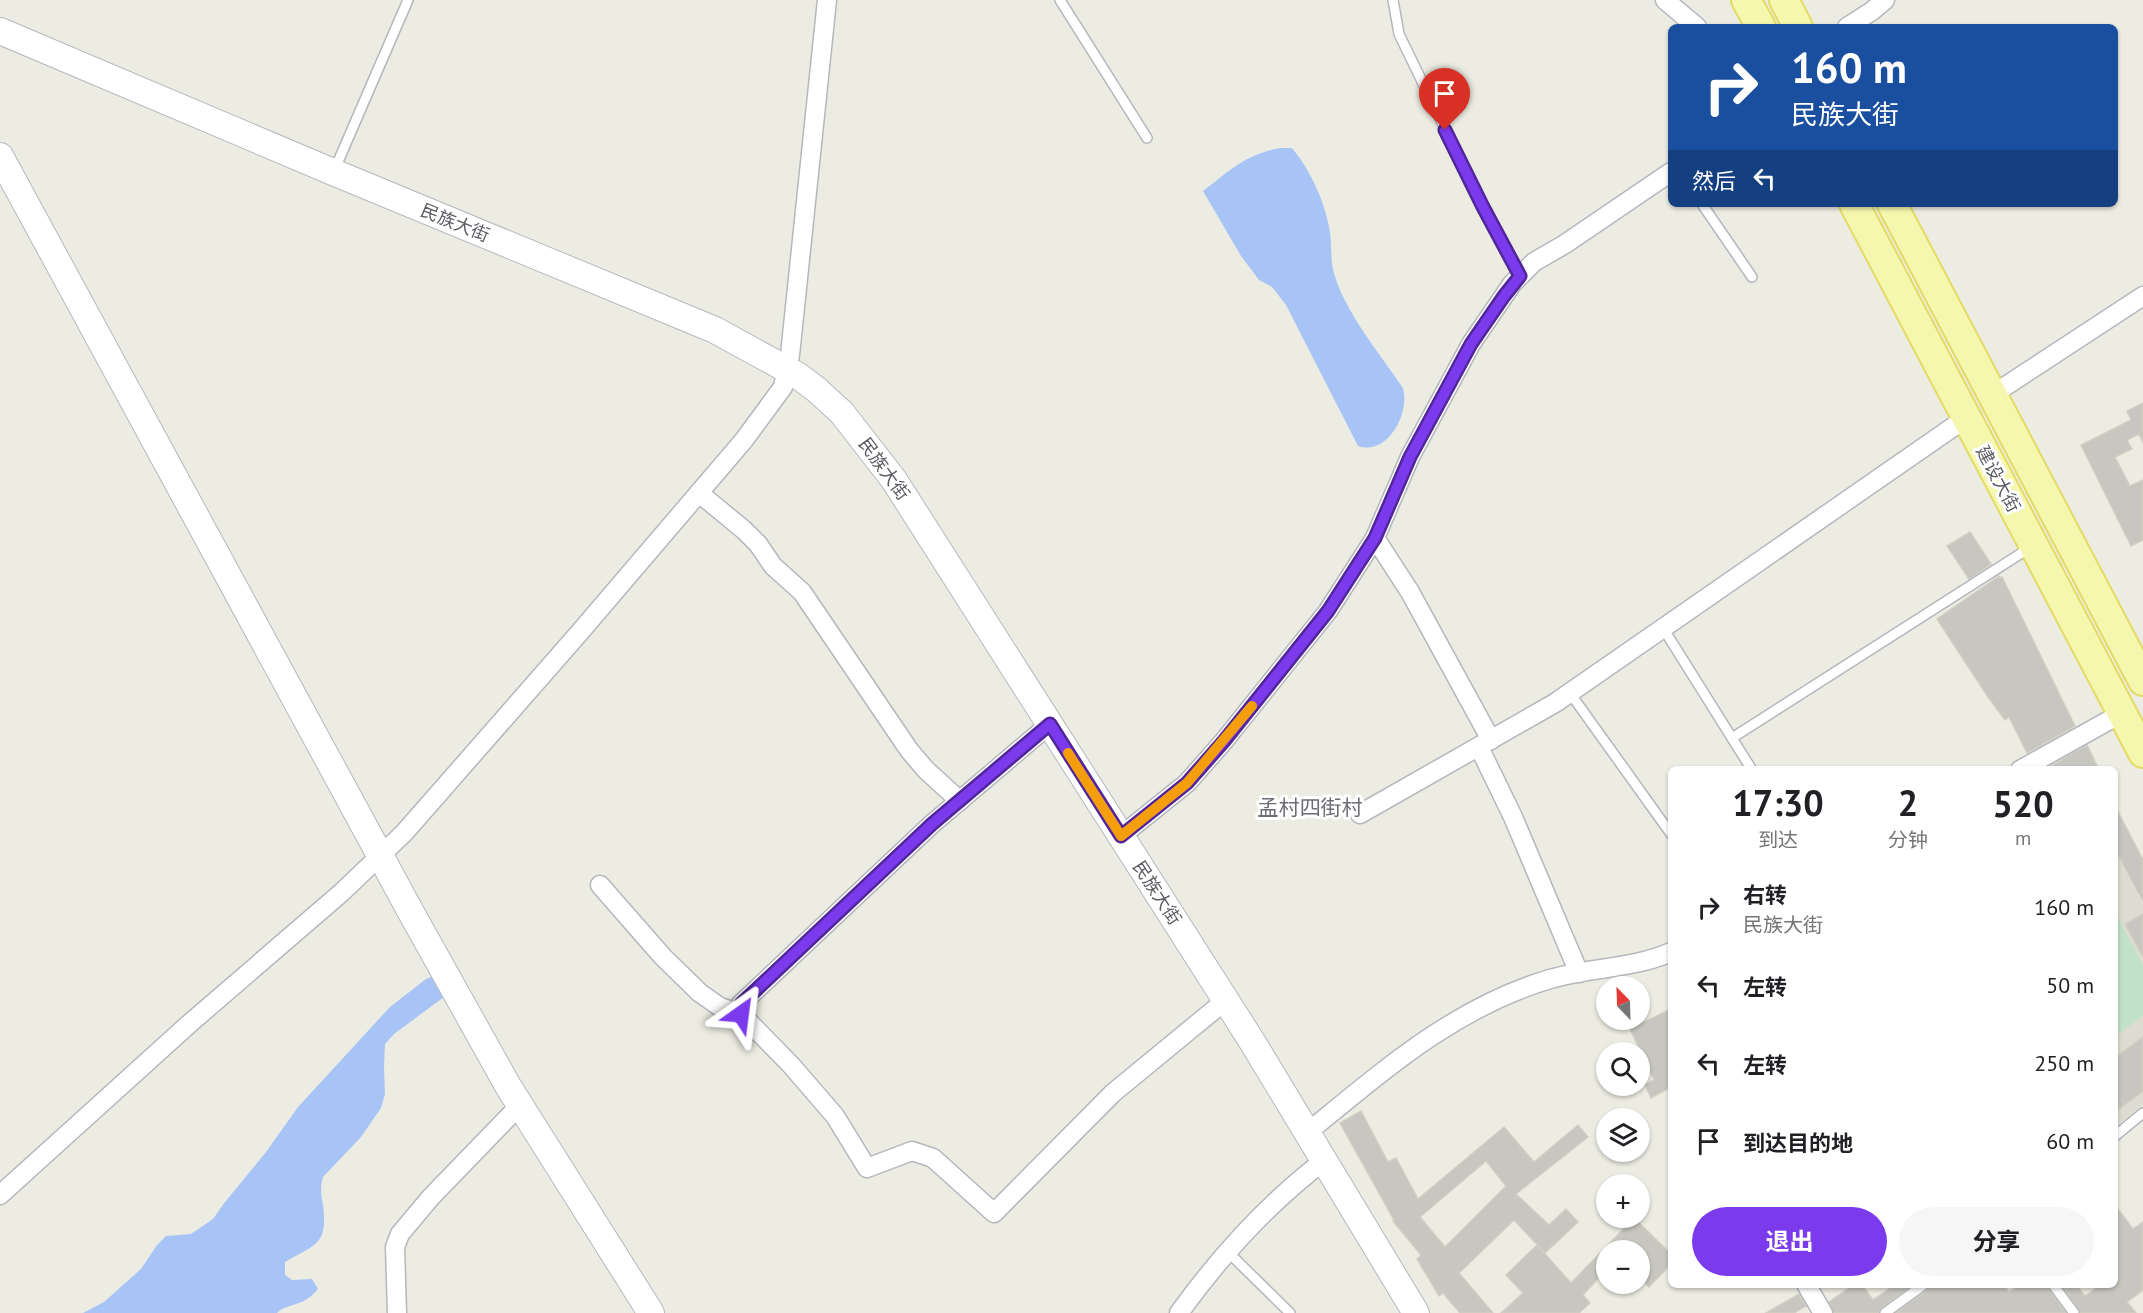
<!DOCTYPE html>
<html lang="zh">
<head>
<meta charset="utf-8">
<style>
	:root { --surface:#fff; --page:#f6f6f6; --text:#202124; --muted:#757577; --accent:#7c3aed }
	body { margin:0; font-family:"PT Sans","Noto Sans SC",sans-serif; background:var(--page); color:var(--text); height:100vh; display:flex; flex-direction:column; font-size:22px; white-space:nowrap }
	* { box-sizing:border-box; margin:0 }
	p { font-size:20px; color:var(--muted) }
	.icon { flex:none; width:33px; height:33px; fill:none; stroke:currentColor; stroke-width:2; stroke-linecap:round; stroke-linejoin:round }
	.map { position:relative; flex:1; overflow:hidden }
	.sheet { position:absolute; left:1668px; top:766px; width:450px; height:522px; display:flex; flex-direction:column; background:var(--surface); border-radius:9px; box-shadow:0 2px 4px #0004 }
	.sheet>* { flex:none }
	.top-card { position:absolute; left:1668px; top:24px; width:450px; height:183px; border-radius:9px; box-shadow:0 2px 4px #0004; background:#1a4fa0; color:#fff; overflow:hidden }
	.needle { width:39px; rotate:337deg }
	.fabs { position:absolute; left:1596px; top:976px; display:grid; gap:12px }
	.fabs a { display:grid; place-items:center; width:54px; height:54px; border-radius:50%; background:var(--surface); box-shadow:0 2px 4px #0004; font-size:30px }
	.pin { position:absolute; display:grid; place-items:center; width:51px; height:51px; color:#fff; margin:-62px -26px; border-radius:50% 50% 50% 0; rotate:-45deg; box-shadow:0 0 6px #0007 }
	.pin .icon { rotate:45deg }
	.me { position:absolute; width:66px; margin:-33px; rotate:31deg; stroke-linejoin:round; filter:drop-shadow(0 0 4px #0008) }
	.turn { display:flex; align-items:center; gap:21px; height:126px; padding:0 24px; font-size:27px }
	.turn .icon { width:78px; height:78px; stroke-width:2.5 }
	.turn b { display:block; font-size:42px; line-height:51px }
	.then { display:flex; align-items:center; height:57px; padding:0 24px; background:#0003; gap:12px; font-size:22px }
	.eta { display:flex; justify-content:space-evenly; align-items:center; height:102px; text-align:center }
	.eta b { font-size:36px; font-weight:700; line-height:42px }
	.cta { display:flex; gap:12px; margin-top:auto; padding:12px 24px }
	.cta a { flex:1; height:69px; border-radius:36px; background:var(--accent); color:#fff; font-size:24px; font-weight:700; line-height:69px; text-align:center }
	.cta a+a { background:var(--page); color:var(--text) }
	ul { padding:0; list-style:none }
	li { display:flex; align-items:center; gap:18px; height:78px; padding:0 24px }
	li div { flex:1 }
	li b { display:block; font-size:22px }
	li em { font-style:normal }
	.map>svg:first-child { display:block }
	.education { fill:#dcdcd1 }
	.green { fill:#c1e2c8 }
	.water { fill:#a8c4f7 }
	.building { fill:#c8c6c0; stroke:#d0cfc2; stroke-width:1.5; fill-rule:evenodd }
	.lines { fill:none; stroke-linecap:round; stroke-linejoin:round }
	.lane-casing { stroke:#b5b7bc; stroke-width:12 }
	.street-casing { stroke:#b5b7bc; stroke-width:21 }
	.secondary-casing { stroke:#b6b8be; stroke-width:28 }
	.primary-casing { stroke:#e4db64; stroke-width:32 }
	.lane { stroke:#fff; stroke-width:9 }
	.street { stroke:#fff; stroke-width:18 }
	.secondary { stroke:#fff; stroke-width:26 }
	.primary { stroke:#f4f7ad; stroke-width:28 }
	.route-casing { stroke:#51269a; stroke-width:15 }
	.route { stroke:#7c3aed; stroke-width:10 }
	.slow { stroke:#f59e0b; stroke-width:10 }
	.labels { text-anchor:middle; stroke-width:6; stroke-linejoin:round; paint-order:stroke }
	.street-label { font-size:18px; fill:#5b5d62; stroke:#fff }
	.quarter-label { font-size:21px; fill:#6c6e74; stroke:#fff }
</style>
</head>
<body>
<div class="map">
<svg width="2143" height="1313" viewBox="0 0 2143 1313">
	<rect width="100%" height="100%" fill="#ecece3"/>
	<!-- education -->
	<path class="education" d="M 2115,851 L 2143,905 L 2143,1105 L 2115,1127 Z"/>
	<!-- green -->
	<path class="green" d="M 2115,912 L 2143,965 L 2143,1016 L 2115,1036 Z"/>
	<!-- water -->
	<g class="water">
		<path d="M 1280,148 L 1292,148 C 1311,171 1325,202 1330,232 C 1332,246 1330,259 1334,273 C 1344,311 1381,355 1403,388 C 1410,413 1388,456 1358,446 L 1286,305 L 1272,287 L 1259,280 L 1241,256 L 1203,191 C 1231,170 1244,155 1280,148 Z"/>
		<path d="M 434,976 L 444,997 L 394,1034 L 385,1044 L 384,1066 L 385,1094 L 381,1108 L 361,1137 L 323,1177 C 320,1187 321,1195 323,1205 C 328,1245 316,1244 285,1262 L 285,1275 L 292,1280 L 312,1279 L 318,1289 C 312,1296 306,1301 296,1304 C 288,1307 283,1307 277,1313 L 83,1313 L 104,1302 L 141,1269 L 157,1245 L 166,1236 L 191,1234 L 213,1219 L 225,1202 L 266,1152 L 298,1107 L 390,1007 L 426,979 Z"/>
	</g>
	<!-- building -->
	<g class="building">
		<path d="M 2143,403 L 2143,443 L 2139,434 L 2127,440 L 2132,449 L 2115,457 L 2130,486 L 2143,480 L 2143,540 L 2131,546 L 2081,445 L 2131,420 L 2127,411 Z"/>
		<path d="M 1970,532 L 1991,564 L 1969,579 L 1947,546 Z"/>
		<path d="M 1999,576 L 2000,578 L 2002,577 L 2075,726 L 2027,753 L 2009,717 L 2005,720 L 1988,697 L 1937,619 Z"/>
		<path d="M 2087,745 L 2099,770 L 2044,770 Z"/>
		<path d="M 2115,806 L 2143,860 L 2143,902 L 2115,849 Z"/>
		<path d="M 2143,914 L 2143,957 L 2125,924 Z"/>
		<path d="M 1671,1009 L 1671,1087 L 1651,1098 L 1645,1085 L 1654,1080 L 1630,1029 Z"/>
		<path d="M 2143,1037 L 2143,1091 L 2115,1112 L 2115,1058 Z"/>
		<path d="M 1361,1111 L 1388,1162 L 1396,1158 L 1418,1199 L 1504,1127 L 1534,1162 L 1578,1125 L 1588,1137 L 1516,1194 L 1549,1225 L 1566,1209 L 1578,1222 L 1545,1253 L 1514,1220 L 1459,1273 L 1493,1313 L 1460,1313 L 1443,1293 L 1439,1296 L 1417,1259 L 1421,1255 L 1393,1221 L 1394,1220 L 1340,1123 ZM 1486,1161 L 1506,1186 L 1445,1247 L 1420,1217 Z"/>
		<path d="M 2115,1205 L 2133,1229 L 2143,1222 L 2143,1290 L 2127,1302 L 2136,1313 L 2081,1313 L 2062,1286 L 2077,1286 L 2085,1296 L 2099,1286 L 2115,1286 Z"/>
		<path d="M 1634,1218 L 1671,1254 L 1671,1264 L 1649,1287 L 1640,1278 L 1640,1251 L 1606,1251 L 1606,1270 L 1583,1295 L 1590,1303 L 1579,1313 L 1501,1313 L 1523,1293 L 1506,1275 L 1537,1245 L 1571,1283 Z"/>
		<path d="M 1852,1286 L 1863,1286 L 1873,1300 L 1893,1286 L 1911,1286 L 1881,1308 L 1878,1313 L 1834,1313 L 1829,1302 Z"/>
		<path d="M 1929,1286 L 2004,1286 L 2009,1292 L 2019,1286 L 2047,1286 L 2049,1290 L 2066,1313 L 1896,1313 L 1926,1291 Z"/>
		<path d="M 1799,1294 L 1806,1306 L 1794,1313 L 1766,1313 Z"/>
	</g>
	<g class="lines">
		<!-- lane casing -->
		<g class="lane-casing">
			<g id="lane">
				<path d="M 1060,0 L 1147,138"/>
				<path d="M 1393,0 L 1399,34 L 1483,207 L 1520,276"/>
				<path d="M 334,171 L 408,0"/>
				<path d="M 1702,204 L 1752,277"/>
				<path d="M 1663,628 L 1752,770"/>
				<path d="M 1570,693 L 1671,834"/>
				<path d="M 1732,738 L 2031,547"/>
				<path d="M 2115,1136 L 2143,1113"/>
				<path d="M 1227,1251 L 1290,1313"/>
				<path d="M 2054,1286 L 2074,1313"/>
				<path d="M 1885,1313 L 1922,1286"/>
			</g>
		</g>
		<!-- street casing -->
		<g class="street-casing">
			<g id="street">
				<path d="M 1665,0 L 1697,27"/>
				<path d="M 1847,27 L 1872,11 L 1885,0"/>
				<path d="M 1992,395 L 2143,296"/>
				<path d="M 699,493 L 744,530 L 758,544 L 773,566 L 802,592 L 909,750 L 926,770 L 960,801"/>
				<path d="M 1375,538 L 1410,592 L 1491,740"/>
				<path d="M 1050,724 L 932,824 L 741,1004 L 741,1014 L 791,1065 L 835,1116 L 867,1168 L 912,1151 L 933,1158 L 994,1213 L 1113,1093 L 1226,1000"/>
				<path d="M 1479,747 L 1513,817 L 1579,973"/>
				<path d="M 2020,770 L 2122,713"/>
				<path d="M 1360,814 L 1555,703 L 1966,418"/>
				<path d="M 1121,836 L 1187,783 L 1224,741 L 1328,611 L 1375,538 L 1410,457 L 1471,344 L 1512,284 L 1534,262 L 1565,244 L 1671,172"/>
				<path d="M 600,885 L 663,957 L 700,993 L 720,1007 L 741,1014"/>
				<path d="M 1308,1132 C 1383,1071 1455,1007 1550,979 C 1590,967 1633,969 1671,952"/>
				<path d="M 0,1195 L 189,1024 L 341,893 L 404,833 L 580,632 L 744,440 L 783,387 L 790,355 L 827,0"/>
				<path d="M 1807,1286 L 1823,1313"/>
				<path d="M 397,1313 L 395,1247 L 400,1234 L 431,1197 L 520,1105"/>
				<path d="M 1179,1313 C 1221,1255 1268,1203 1325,1160"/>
			</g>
		</g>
		<!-- secondary casing -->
		<g class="secondary-casing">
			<g id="secondary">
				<path d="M 0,31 L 333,172 L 715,330 L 797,375 L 817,390 L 842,413 L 894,480 L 1253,1043 L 1416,1313"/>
				<path d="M 0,156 L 413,916 L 508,1086 L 651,1313"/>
			</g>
		</g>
		<!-- primary casing -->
		<g class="primary-casing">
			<g id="primary">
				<path d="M 1746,0 L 1761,27"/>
				<path d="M 1784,0 L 1798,27"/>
				<path d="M 1854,204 L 2143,753"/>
				<path d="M 1892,204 L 2143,681"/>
			</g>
		</g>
		<!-- lane -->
		<use href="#lane" class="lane"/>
		<!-- street -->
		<use href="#street" class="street"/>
		<!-- secondary -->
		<use href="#secondary" class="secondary"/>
		<!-- primary -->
		<use href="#primary" class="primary"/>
	</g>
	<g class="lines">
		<!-- route casing -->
		<g class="route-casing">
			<path id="route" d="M 741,1014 L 741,1004 L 932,824 L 1050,724 L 1121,836 L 1187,783 L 1224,741 L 1328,611 L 1375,538 L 1410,457 L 1471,344 L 1504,296 L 1520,276 L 1483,207 L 1445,130"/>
		</g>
		<!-- route -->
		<use href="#route" class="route"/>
		<!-- slow -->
		<path class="slow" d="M 1068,753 L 1121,836 L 1187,783 L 1252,706"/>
	</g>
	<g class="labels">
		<!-- street labels -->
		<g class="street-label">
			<text transform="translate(455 223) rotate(22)" y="6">民族大街</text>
			<text transform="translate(884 469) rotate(54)" y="6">民族大街</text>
			<text transform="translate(1998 479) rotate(62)" y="6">建设大街</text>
			<text transform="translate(1157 893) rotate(57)" y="6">民族大街</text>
		</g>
		<!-- quarter labels -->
		<g class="quarter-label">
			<text x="1310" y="815">孟村四街村</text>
		</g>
	</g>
</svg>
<div class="fabs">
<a><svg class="needle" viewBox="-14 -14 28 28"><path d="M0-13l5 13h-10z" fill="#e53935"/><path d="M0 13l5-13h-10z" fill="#757577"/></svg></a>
<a><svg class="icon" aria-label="search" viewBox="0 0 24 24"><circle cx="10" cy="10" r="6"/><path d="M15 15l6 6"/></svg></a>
<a><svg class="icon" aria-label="layers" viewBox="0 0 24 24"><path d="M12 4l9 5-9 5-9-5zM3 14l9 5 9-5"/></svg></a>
<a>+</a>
<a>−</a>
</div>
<div class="pin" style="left:1445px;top:130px;background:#d93025"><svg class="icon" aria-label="arrive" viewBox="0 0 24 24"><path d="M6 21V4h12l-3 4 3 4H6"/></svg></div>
<svg class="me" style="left:741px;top:1014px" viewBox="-20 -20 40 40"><path d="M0-17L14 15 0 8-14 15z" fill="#7c3aed" stroke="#fff" stroke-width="4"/></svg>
<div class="top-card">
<div class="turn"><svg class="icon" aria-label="right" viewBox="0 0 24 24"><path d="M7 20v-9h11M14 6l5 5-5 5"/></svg><div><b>160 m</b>民族大街</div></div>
<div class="then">然后<svg class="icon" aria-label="left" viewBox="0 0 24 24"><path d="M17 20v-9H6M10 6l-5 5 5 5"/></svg></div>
</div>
<section class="sheet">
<div class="eta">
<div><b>17:30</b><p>到达</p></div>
<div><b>2</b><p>分钟</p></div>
<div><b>520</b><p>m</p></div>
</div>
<ul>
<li><svg class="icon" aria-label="right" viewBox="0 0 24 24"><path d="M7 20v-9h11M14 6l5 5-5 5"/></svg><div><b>右转</b><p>民族大街</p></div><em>160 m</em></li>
<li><svg class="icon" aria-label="left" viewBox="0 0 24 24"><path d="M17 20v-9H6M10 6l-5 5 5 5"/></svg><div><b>左转</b></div><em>50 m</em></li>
<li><svg class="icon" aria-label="left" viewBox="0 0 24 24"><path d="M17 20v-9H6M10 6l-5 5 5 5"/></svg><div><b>左转</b></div><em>250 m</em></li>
<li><svg class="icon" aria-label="arrive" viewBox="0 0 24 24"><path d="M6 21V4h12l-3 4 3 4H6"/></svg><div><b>到达目的地</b></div><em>60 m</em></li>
</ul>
<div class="cta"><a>退出</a><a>分享</a></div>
</section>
</div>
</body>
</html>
